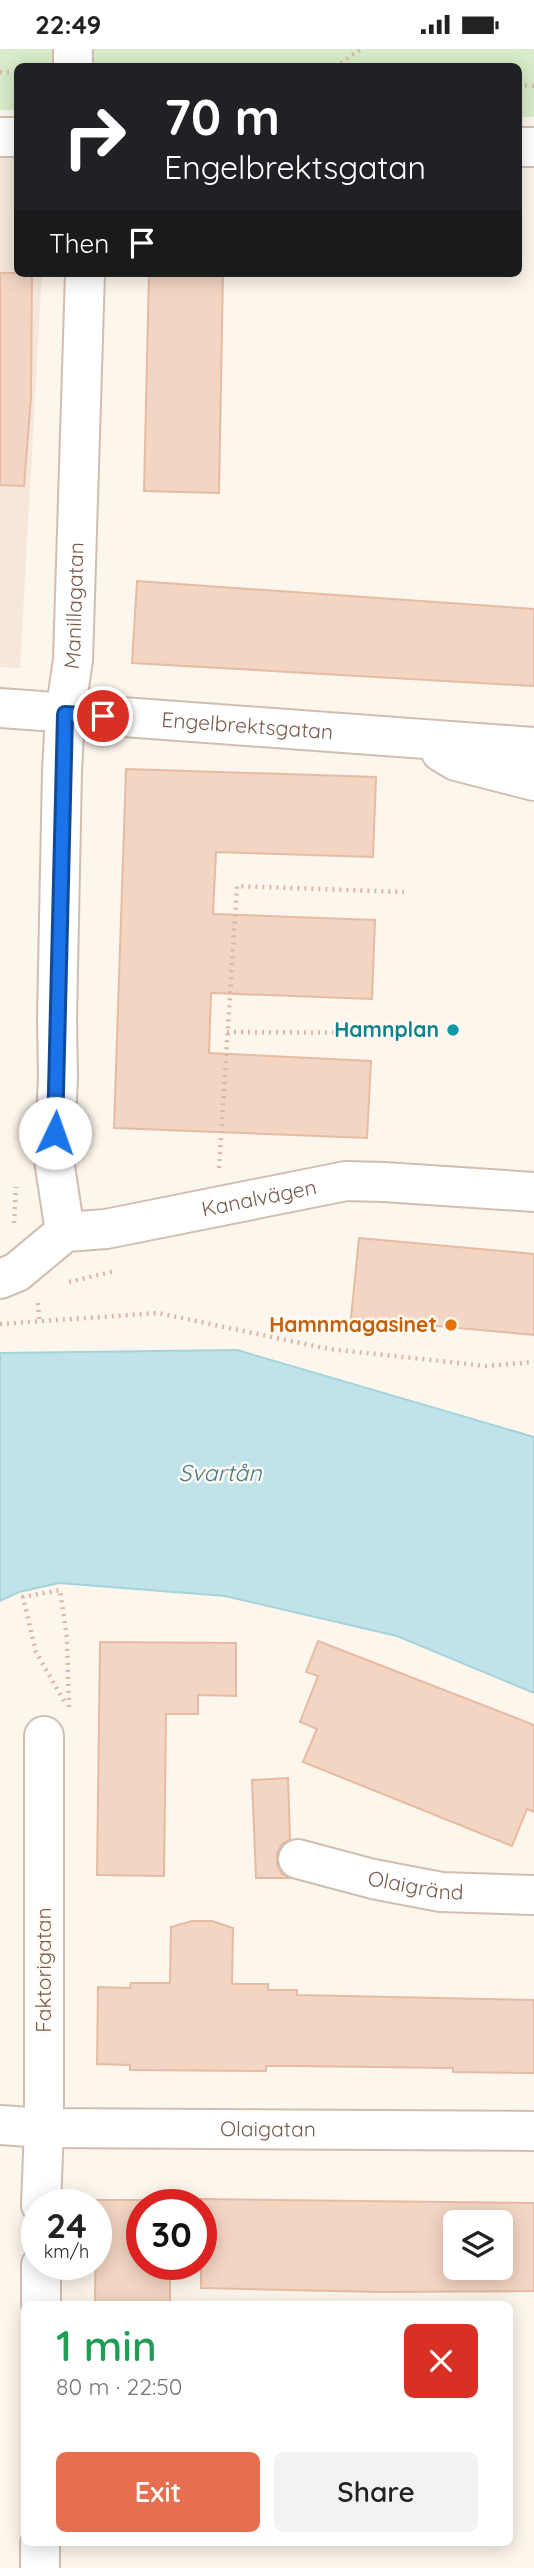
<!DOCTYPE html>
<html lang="en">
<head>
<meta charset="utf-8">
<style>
	:root { --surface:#fff; --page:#f2f2f2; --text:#222; --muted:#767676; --accent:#e76f51 }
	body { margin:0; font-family:Quicksand,sans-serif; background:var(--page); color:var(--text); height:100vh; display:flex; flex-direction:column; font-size:26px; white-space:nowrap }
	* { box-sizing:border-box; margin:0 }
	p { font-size:23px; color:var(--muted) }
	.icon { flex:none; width:38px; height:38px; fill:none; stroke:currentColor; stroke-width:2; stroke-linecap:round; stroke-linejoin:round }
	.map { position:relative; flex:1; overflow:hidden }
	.side { position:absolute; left:21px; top:2252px; width:492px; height:245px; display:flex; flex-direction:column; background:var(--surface); border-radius:10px; box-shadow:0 4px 18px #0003 }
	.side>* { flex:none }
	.guide { position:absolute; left:14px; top:14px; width:508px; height:214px; border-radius:10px; box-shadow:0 4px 18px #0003; background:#202124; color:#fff; overflow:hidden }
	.fabs { position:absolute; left:443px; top:2161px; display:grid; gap:14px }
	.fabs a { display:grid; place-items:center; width:70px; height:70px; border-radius:10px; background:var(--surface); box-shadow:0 4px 18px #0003; font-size:35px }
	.speed { position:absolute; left:21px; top:2140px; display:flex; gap:14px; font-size:35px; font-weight:700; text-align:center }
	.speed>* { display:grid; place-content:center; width:91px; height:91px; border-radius:50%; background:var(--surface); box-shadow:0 4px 18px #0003; line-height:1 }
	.speed small { font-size:18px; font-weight:400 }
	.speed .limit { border:10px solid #d22; background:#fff; color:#111 }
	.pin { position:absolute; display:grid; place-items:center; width:60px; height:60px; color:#fff; margin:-30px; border:4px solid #fff; border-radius:50%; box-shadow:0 2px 7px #0007 }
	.me { position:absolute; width:77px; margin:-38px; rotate:3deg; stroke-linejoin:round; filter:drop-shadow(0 0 5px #0008) }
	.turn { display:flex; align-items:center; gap:24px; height:147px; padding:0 35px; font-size:32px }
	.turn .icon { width:91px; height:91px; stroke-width:2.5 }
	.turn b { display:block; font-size:49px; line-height:60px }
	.then { display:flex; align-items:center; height:66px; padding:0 35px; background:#0003; gap:14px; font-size:26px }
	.round { display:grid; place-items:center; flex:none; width:74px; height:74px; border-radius:10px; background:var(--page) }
	.overview { display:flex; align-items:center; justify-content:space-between; height:119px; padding:0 35px }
	h1 { font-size:42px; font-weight:600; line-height:52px; color:#1e9e55 }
	.cta { display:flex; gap:14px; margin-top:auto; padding:14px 35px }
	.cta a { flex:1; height:80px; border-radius:10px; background:var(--accent); color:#fff; font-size:28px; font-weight:600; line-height:80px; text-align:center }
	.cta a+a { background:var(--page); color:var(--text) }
	.status { display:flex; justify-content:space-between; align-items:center; height:49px; padding:0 35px; background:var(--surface); direction:ltr }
	.status svg { height:19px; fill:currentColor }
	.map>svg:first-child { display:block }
	.residential { fill:#f5e8da }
	.green { fill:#d8ecc9 }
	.water { fill:#bfe3e8; stroke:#a5d3da; stroke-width:2 }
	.building { fill:#f3d5c3; stroke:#e6bba3; stroke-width:2; fill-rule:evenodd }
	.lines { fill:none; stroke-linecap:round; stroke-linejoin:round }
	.minor-casing { stroke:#d1beb0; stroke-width:42 }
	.tertiary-casing { stroke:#d1beb0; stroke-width:42 }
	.path { stroke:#d9b8a5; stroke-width:4.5; stroke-dasharray:2 5; stroke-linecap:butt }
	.minor { stroke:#fff; stroke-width:38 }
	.tertiary { stroke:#fff; stroke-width:38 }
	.route-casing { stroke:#114b97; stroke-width:18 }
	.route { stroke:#1a73e8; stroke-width:12 }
	.culture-dot { fill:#0f9aa8; stroke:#fffaf3; stroke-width:2.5 }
	.food-dot { fill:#e8710a; stroke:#fffaf3; stroke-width:2.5 }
	.labels { text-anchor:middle; stroke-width:5; stroke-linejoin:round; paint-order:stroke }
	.street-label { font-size:21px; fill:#7a5c4d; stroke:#fffaf3 }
	.culture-label { font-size:21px; font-weight:bold; fill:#0d838f; stroke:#fffaf3; text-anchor:end }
	.food-label { font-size:21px; font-weight:bold; fill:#c56008; stroke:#fffaf3; text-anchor:end }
	.water-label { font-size:23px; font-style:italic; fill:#437c86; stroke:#fffaf3 }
</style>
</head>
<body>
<div class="status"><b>22:49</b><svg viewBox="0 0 49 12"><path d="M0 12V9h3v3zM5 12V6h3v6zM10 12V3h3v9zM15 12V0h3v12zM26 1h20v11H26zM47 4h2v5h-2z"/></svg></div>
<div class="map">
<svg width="534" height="2519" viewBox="0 0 534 2519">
	<rect width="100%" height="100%" fill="#fdf6ec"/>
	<!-- residential -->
	<path class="residential" d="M 0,109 L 17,109 L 18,224 L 42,224 L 20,619 L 0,618 Z"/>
	<!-- green -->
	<path class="green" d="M 0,0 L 534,0 L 534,68 L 518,68 L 518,18 L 18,18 L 17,61 L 0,61 Z"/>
	<!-- water -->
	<path class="water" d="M 237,1301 L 534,1388 L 534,1644 L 397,1587 L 225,1547 L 59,1534 L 19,1543 L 0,1552 L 0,1304 Z"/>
	<!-- building -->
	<g class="building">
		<path d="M 0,224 L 32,224 L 31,348 L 24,437 L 0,436 Z"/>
		<path d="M 149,224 L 223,224 L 219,444 L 144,442 Z"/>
		<path d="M 137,532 L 534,560 L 534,637 L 132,614 Z"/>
		<path d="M 126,720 L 376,728 L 373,808 L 216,803 L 213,865 L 375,871 L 372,950 L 211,944 L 209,1004 L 371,1012 L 367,1089 L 114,1079 Z"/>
		<path d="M 359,1189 L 534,1205 L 534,1286 L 351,1269 Z"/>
		<path d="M 318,1592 L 534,1676 L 534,1763 L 527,1760 L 512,1797 L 303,1713 L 317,1680 L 300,1673 L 318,1627 L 306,1623 Z"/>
		<path d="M 100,1593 L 236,1594 L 236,1647 L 198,1646 L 198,1665 L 166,1665 L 164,1827 L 97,1826 Z"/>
		<path d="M 288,1729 L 290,1790 L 282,1795 L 277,1804 L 277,1815 L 282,1825 L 289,1829 L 256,1829 L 252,1731 Z"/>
		<path d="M 192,1872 L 212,1872 L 233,1879 L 232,1935 L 268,1935 L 268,1941 L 297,1941 L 297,1946 L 534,1951 L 534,2024 L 453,2023 L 453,2019 L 296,2017 L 266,2017 L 266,2022 L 130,2021 L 130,2016 L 97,2015 L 98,1938 L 130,1939 L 131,1934 L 170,1934 L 171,1878 Z"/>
		<path d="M 201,2150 L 534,2154 L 534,2242 L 381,2243 L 201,2239 ZM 455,2174 L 500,2174 L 500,2219 L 455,2219 Z"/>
		<path d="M 96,2151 L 142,2151 L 142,2216 L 170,2216 L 170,2256 L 95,2256 Z"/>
	</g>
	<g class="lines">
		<!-- minor casing -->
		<g class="minor-casing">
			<g id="minor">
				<path d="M 73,0 L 73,18"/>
				<path d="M 0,88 L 18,88"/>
				<path d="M 518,98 L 534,98"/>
				<path id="s1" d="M 65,1183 L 54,1111 L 58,1029 L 57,970 L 62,722 L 65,665 L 73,611 L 85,224"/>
				<path id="s2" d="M 0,1230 L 17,1223 L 65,1183 L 106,1180 L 346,1132 L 384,1133 L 534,1143"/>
				<path id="s3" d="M 298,1810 L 373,1830 L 441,1843 L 534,1846"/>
				<path id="s4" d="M 0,2076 L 44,2079 L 534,2082"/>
				<path d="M 41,2156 L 44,2079 L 44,1687"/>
				<path d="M 41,2256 L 41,2216"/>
				<path d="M 40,2519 L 40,2494"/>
			</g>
		</g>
		<!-- tertiary casing -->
		<g class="tertiary-casing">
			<g id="tertiary">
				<path id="s5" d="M 0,659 L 534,698"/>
				<path d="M 441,703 L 456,712 L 534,732"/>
			</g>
		</g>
		<!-- path -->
		<g class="path">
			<path d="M 335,18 L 361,0"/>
			<path d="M 0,23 L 18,24"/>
			<path d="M 518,36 L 534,37"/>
			<path d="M 227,983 L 396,984"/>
			<path d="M 219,1119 L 237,837 L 404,843"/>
			<path d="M 14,1174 L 16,1138"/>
			<path d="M 69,1233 L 115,1222"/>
			<path d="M 38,1254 L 39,1271"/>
			<path d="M 0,1275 L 158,1264 L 329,1300 L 486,1317 L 534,1313"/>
			<path d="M 64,1652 L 36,1603 L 23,1548 L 60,1541 L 67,1589 L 69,1659"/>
		</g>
		<!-- minor -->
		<use href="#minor" class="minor"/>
		<!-- tertiary -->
		<use href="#tertiary" class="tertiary"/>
	</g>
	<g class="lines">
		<!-- route casing -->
		<g class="route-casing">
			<path id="route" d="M 55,1084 L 65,665 L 103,667"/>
		</g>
		<!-- route -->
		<use href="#route" class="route"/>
	</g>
	<!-- markers -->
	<circle class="culture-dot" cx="453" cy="981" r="7"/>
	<circle class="food-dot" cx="451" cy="1276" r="7"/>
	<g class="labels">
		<!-- street labels -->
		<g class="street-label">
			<text dy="7" stroke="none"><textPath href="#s1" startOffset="628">Manillagatan</textPath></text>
			<text dy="7" stroke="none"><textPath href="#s5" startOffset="248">Engelbrektsgatan</textPath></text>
			<text dy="7" stroke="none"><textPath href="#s2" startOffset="278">Kanalvägen</textPath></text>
			<text dy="7" stroke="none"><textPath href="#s3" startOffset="121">Olaigränd</textPath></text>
			<text transform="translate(44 1921) rotate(-90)" y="7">Faktorigatan</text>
			<text dy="7" stroke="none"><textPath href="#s4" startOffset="268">Olaigatan</textPath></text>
		</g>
		<!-- culture labels -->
		<g class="culture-label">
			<text x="439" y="988">Hamnplan</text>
		</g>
		<!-- food labels -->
		<g class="food-label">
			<text x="437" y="1283">Hamnmagasinet</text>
		</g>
		<!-- water labels -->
		<g class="water-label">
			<text x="220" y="1432">Svartån</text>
		</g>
	</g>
</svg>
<div class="fabs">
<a><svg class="icon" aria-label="layers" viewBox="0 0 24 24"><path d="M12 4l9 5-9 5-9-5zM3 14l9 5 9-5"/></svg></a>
</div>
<div class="speed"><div>24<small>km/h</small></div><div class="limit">30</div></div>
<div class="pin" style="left:103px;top:667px;background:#d93025"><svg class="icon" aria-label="arrive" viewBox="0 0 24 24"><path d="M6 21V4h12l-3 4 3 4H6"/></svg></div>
<svg class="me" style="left:55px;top:1084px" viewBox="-20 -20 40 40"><circle r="19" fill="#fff"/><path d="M0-13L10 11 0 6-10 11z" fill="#1a73e8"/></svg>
<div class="guide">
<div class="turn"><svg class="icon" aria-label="right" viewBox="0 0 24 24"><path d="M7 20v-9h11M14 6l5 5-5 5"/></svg><div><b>70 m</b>Engelbrektsgatan</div></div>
<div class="then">Then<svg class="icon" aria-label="arrive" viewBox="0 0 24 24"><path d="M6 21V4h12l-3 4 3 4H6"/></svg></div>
</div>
<section class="side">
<div class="overview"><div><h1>1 min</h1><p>80 m · 22:50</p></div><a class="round" style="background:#d93025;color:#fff"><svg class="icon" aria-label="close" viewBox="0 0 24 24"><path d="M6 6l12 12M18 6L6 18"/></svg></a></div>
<div class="cta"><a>Exit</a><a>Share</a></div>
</section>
</div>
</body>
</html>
